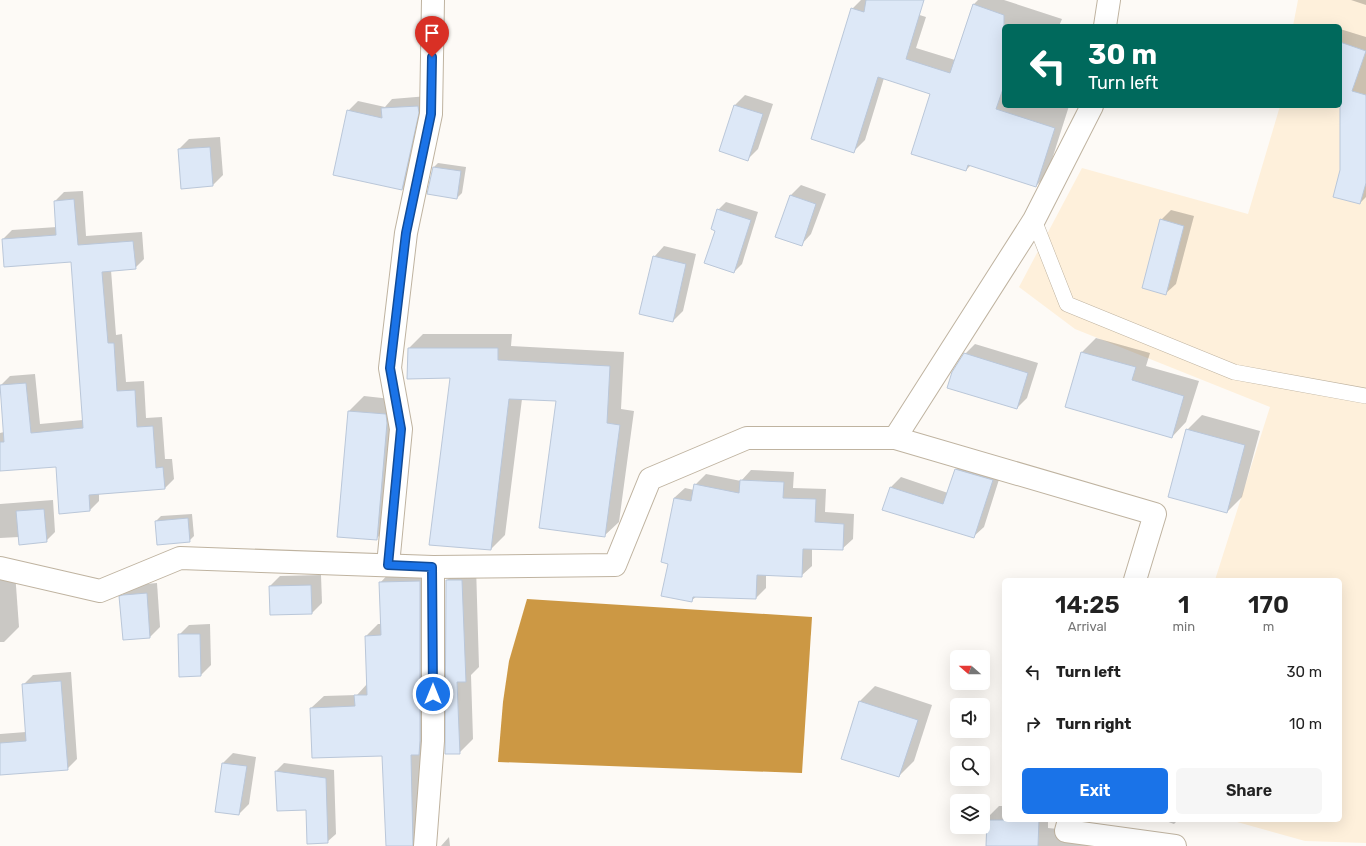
<!DOCTYPE html>
<html lang="en">
<head>
<meta charset="utf-8">
<style>
	:root { --surface:#fff; --page:#f6f6f6; --text:#222; --muted:#767676; --accent:#1a73e8 }
	body { margin:0; font-family:Rubik,sans-serif; background:var(--page); color:var(--text); height:100vh; display:flex; flex-direction:column; font-size:15px; white-space:nowrap }
	* { box-sizing:border-box; margin:0 }
	p { font-size:13px; color:var(--muted) }
	.icon { flex:none; width:22px; height:22px; fill:none; stroke:currentColor; stroke-width:2; stroke-linecap:round; stroke-linejoin:round }
	.map { position:relative; flex:1; overflow:hidden }
	.sheet { position:absolute; left:1002px; top:578px; width:340px; height:244px; display:flex; flex-direction:column; background:var(--surface); border-radius:6px; box-shadow:0 4px 16px #0002 }
	.sheet>* { flex:none }
	.hud { position:absolute; left:1002px; top:24px; width:340px; height:84px; border-radius:6px; box-shadow:0 4px 16px #0002; background:#00695c; color:#fff; overflow:hidden }
	.needle { width:26px; rotate:290deg }
	.tools { position:absolute; left:950px; top:650px; display:grid; gap:8px }
	.tools a { display:grid; place-items:center; width:40px; height:40px; border-radius:6px; background:var(--surface); box-shadow:0 4px 16px #0002; font-size:20px }
	.pin { position:absolute; display:grid; place-items:center; width:34px; height:34px; color:#fff; margin:-41px -17px; border-radius:50% 50% 50% 0; rotate:-45deg; box-shadow:0 0 4px #0007 }
	.pin .icon { rotate:45deg }
	.me { position:absolute; width:44px; margin:-22px; rotate:0deg; stroke-linejoin:round; filter:drop-shadow(0 0 3px #0008) }
	.turn { display:flex; align-items:center; gap:14px; height:84px; padding:0 20px; font-size:18px }
	.turn .icon { width:52px; height:52px; stroke-width:2.5 }
	.turn b { display:block; font-size:28px; line-height:34px }
	.eta { display:flex; justify-content:space-evenly; align-items:center; height:68px; text-align:center }
	.eta b { font-size:24px; font-weight:600; line-height:28px }
	.button { display:flex; gap:8px; margin-top:auto; padding:8px 20px }
	.button a { flex:1; height:46px; border-radius:6px; background:var(--accent); color:#fff; font-size:16px; font-weight:600; line-height:46px; text-align:center }
	.button a+a { background:var(--page); color:var(--text) }
	ul { padding:0; list-style:none }
	li { display:flex; align-items:center; gap:12px; height:52px; padding:0 20px }
	li div { flex:1 }
	li b { display:block; font-size:15px }
	li em { font-style:normal }
	.map>svg:first-child { display:block }
	.built { fill:#fef0db }
	.water { fill:#cc9844 }
	.shadow { fill:#0003 }
	.building { fill:#dde8f7; stroke:#bac7d9 }
	.lines { fill:none; stroke-linecap:round; stroke-linejoin:round }
	.lane-casing { stroke:#bfb3a0; stroke-width:16 }
	.street-casing { stroke:#bfb3a0; stroke-width:24 }
	.lane { stroke:#fff; stroke-width:15 }
	.street { stroke:#fff; stroke-width:22 }
	.route-casing { stroke:#114b97; stroke-width:10 }
	.route { stroke:#1a73e8; stroke-width:7 }
</style>
</head>
<body>
<div class="map">
<svg width="1366" height="846" viewBox="0 0 1366 846">
	<rect width="100%" height="100%" fill="#fdfaf6"/>
	<!-- built -->
	<path class="built" d="M 1298,0 L 1366,0 L 1366,843 L 1305,841 L 1230,820 L 1340,820 L 1340,580 L 1215,580 L 1270,407 L 1075,329 L 1019,287 L 1082,168 L 1248,214 L 1280,106 L 1340,106 L 1340,26 L 1293,26 Z"/>
	<!-- water -->
	<path class="water" d="M 527,599 L 812,617 L 802,773 L 498,762 L 503,702 L 509,661 Z"/>
	<!-- shadow -->
	<g class="shadow">
		<path d="M 861,0 L 871,0 L 926,17 L 916,48 L 955,60 L 973,5 L 978,0 L 1004,0 L 1062,19 L 1059,26 L 1004,26 L 1004,106 L 1069,106 L 1047,175 L 1036,186 L 971,165 L 966,170 L 932,94 L 884,78 L 865,140 L 854,151 L 852,9 Z"/>
		<path d="M 1351,0 L 1366,0 L 1366,5 Z"/>
		<path d="M 1324,24 L 1332,26 L 1322,26 Z"/>
		<path d="M 1340,29 L 1366,37 L 1366,197 L 1360,203 L 1359,102 L 1340,96 Z"/>
		<path d="M 745,95 L 773,104 L 758,149 L 748,159 L 735,105 Z"/>
		<path d="M 428,96 L 412,179 L 402,189 L 348,111 L 358,101 L 385,107 L 392,99 Z"/>
		<path d="M 220,137 L 223,175 L 213,185 L 179,149 L 189,139 Z"/>
		<path d="M 438,163 L 466,167 L 462,193 L 457,198 L 434,167 Z"/>
		<path d="M 801,185 L 826,194 L 811,234 L 801,245 L 777,236 L 791,195 Z"/>
		<path d="M 83,191 L 86,236 L 142,232 L 144,259 L 135,268 L 111,270 L 116,335 L 122,334 L 126,382 L 144,381 L 146,418 L 162,417 L 165,459 L 172,459 L 174,479 L 165,488 L 99,494 L 99,501 L 90,510 L 60,513 L 57,466 L 0,470 L 0,433 L 4,432 L 1,385 L 10,376 L 35,374 L 40,424 L 83,420 L 72,261 L 3,239 L 12,230 L 57,227 L 55,201 L 64,192 Z"/>
		<path d="M 726,202 L 758,212 L 742,264 L 734,272 L 716,230 L 718,210 Z"/>
		<path d="M 1171,210 L 1194,216 L 1176,284 L 1165,294 L 1161,220 Z"/>
		<path d="M 664,246 L 696,254 L 683,311 L 673,321 L 654,257 Z"/>
		<path d="M 423,334 L 512,334 L 511,346 L 624,352 L 621,409 L 634,411 L 619,522 L 604,536 L 558,400 L 522,399 L 505,535 L 491,549 L 451,377 L 409,348 Z"/>
		<path d="M 1096,338 L 1150,353 L 1146,366 L 1199,381 L 1186,422 L 1172,437 L 1082,352 Z"/>
		<path d="M 975,344 L 1038,363 L 1027,398 L 1017,408 L 965,354 Z"/>
		<path d="M 364,396 L 400,400 L 391,524 L 376,539 L 349,411 Z"/>
		<path d="M 1202,415 L 1260,431 L 1242,497 L 1227,512 L 1187,430 Z"/>
		<path d="M 966,459 L 1002,470 L 984,527 L 973,537 L 891,487 L 901,477 L 948,493 L 956,469 Z"/>
		<path d="M 751,470 L 794,472 L 793,488 L 826,489 L 825,512 L 854,514 L 853,539 L 842,549 L 812,548 L 812,566 L 801,576 L 766,574 L 766,588 L 756,598 L 697,596 L 691,601 L 669,563 L 674,498 L 685,488 L 694,490 L 695,485 L 706,474 L 741,481 Z"/>
		<path d="M 0,500 L 0,504 L 53,500 L 55,532 L 46,541 L 19,537 L 0,538 Z"/>
		<path d="M 192,514 L 194,536 L 189,541 L 156,521 L 161,516 Z"/>
		<path d="M 476,566 L 479,667 L 471,675 L 473,739 L 459,753 L 446,581 L 460,567 Z"/>
		<path d="M 433,569 L 436,846 L 387,846 L 383,755 L 311,708 L 324,696 L 357,695 L 367,684 L 366,636 L 378,624 L 381,624 L 380,583 L 392,570 Z"/>
		<path d="M 15,572 L 19,627 L 4,642 L 0,642 L 0,573 Z"/>
		<path d="M 321,575 L 322,603 L 312,613 L 270,586 L 280,576 Z"/>
		<path d="M 157,583 L 160,627 L 150,637 L 120,597 L 131,587 L 134,585 Z"/>
		<path d="M 210,624 L 211,665 L 201,675 L 179,635 L 189,625 Z"/>
		<path d="M 71,672 L 77,759 L 67,769 L 0,774 L 0,734 L 26,732 L 23,685 L 33,675 Z"/>
		<path d="M 875,686 L 932,705 L 914,761 L 899,776 L 842,758 L 860,701 Z"/>
		<path d="M 233,753 L 256,757 L 249,804 L 239,814 L 223,763 Z"/>
		<path d="M 284,763 L 334,770 L 336,834 L 327,842 L 307,809 L 278,810 L 276,771 Z"/>
		<path d="M 999,806 L 1004,806 L 1004,820 L 1048,820 L 1048,828 L 1068,830 L 1095,836 L 1094,846 L 987,846 L 989,816 Z"/>
		<path d="M 1163,820 L 1178,820 L 1174,824 Z"/>
		<path d="M 449,837 L 450,846 L 438,846 L 441,846 Z"/>
	</g>
	<!-- building -->
	<g class="building">
		<path d="M 866,0 L 924,0 L 906,59 L 950,73 L 973,4 L 1004,15 L 1004,86 L 996,109 L 1055,128 L 1036,187 L 968,165 L 966,171 L 911,154 L 930,94 L 878,77 L 854,153 L 811,139 L 851,8 L 864,12 Z"/>
		<path d="M 1340,42 L 1366,51 L 1352,91 L 1366,95 L 1366,183 L 1360,204 L 1333,197 L 1340,170 Z"/>
		<path d="M 734,105 L 763,114 L 748,161 L 719,151 Z"/>
		<path d="M 418,106 L 419,113 L 402,190 L 333,175 L 347,110 L 382,118 L 381,108 Z"/>
		<path d="M 210,147 L 213,186 L 181,189 L 178,149 Z"/>
		<path d="M 433,167 L 461,171 L 457,199 L 427,194 Z"/>
		<path d="M 790,195 L 816,204 L 802,246 L 775,237 Z"/>
		<path d="M 74,199 L 78,245 L 133,241 L 136,269 L 102,272 L 108,343 L 114,343 L 117,391 L 135,390 L 137,427 L 153,426 L 156,468 L 163,467 L 165,489 L 89,495 L 90,511 L 59,514 L 56,467 L 0,471 L 0,442 L 4,442 L 0,385 L 26,383 L 31,433 L 83,428 L 71,262 L 4,267 L 2,239 L 56,235 L 54,201 Z"/>
		<path d="M 717,209 L 751,220 L 734,273 L 704,263 L 715,231 L 711,229 Z"/>
		<path d="M 1160,219 L 1184,226 L 1166,295 L 1142,288 Z"/>
		<path d="M 653,256 L 686,264 L 673,322 L 639,314 Z"/>
		<path d="M 408,348 L 498,348 L 498,360 L 610,366 L 607,423 L 620,425 L 605,537 L 539,528 L 556,401 L 509,399 L 491,550 L 429,545 L 450,378 L 407,379 Z"/>
		<path d="M 1081,352 L 1136,367 L 1132,380 L 1184,396 L 1172,438 L 1065,407 Z"/>
		<path d="M 964,353 L 1028,373 L 1017,409 L 947,388 L 952,372 Z"/>
		<path d="M 348,411 L 386,414 L 387,423 L 377,540 L 337,537 Z"/>
		<path d="M 1186,429 L 1245,445 L 1227,513 L 1168,497 Z"/>
		<path d="M 955,469 L 993,480 L 974,538 L 882,510 L 890,487 L 943,504 Z"/>
		<path d="M 740,480 L 784,482 L 783,498 L 816,499 L 815,522 L 844,524 L 843,550 L 803,549 L 802,577 L 757,575 L 756,599 L 693,597 L 692,602 L 661,596 L 668,564 L 661,562 L 674,498 L 691,501 L 694,484 L 739,493 Z"/>
		<path d="M 44,509 L 47,542 L 19,545 L 16,511 Z"/>
		<path d="M 188,518 L 190,542 L 157,545 L 155,521 Z"/>
		<path d="M 446,580 L 462,580 L 466,682 L 457,682 L 460,754 L 445,754 Z"/>
		<path d="M 420,581 L 420,741 L 419,755 L 411,755 L 413,846 L 386,846 L 382,756 L 312,758 L 310,708 L 355,706 L 354,695 L 367,695 L 365,636 L 381,635 L 379,582 Z"/>
		<path d="M 311,585 L 312,614 L 270,615 L 269,586 Z"/>
		<path d="M 147,593 L 150,638 L 123,640 L 119,596 L 123,595 Z"/>
		<path d="M 178,634 L 200,634 L 201,676 L 179,677 Z"/>
		<path d="M 61,681 L 68,770 L 0,775 L 0,743 L 26,741 L 22,684 Z"/>
		<path d="M 859,701 L 918,720 L 899,777 L 841,759 Z"/>
		<path d="M 222,763 L 247,766 L 239,815 L 215,812 Z"/>
		<path d="M 275,771 L 326,778 L 328,843 L 307,844 L 306,810 L 277,811 Z"/>
		<path d="M 987,820 L 1039,820 L 1038,846 L 986,846 Z"/>
	</g>
	<g class="lines">
		<!-- lane casing -->
		<g class="lane-casing">
			<path id="lane" d="M 1034,220 L 1067,304 L 1234,372 L 1366,396"/>
		</g>
		<!-- street casing -->
		<g class="street-casing">
			<g id="street">
				<path d="M 1105,26 L 1109,0"/>
				<path d="M 895,438 L 1155,514 L 1135,580"/>
				<path d="M 388,565 L 401,429 L 390,368 L 406,233 L 431,114 L 433,0"/>
				<path d="M 0,568 L 100,591 L 180,558 L 433,567 L 615,565 L 650,479 L 747,438 L 895,438 L 1034,220 L 1092,106"/>
				<path d="M 1069,820 L 1066,831 L 1175,846"/>
				<path d="M 425,846 L 433,741 L 433,567"/>
			</g>
		</g>
		<!-- lane -->
		<use href="#lane" class="lane"/>
		<!-- street -->
		<use href="#street" class="street"/>
	</g>
	<g class="lines">
		<!-- route casing -->
		<g class="route-casing">
			<path id="route" d="M 432,57 L 431,114 L 406,233 L 390,368 L 401,429 L 388,565 L 432,567 L 433,694"/>
		</g>
		<!-- route -->
		<use href="#route" class="route"/>
	</g>
</svg>
<div class="tools">
<a><svg class="needle" viewBox="-14 -14 28 28"><path d="M0-13l5 13h-10z" fill="#e53935"/><path d="M0 13l5-13h-10z" fill="#767676"/></svg></a>
<a><svg class="icon" aria-label="sound" viewBox="0 0 24 24"><path d="M4 9h4l5-4v14l-5-4H4zM17 9q2 3 0 6"/></svg></a>
<a><svg class="icon" aria-label="search" viewBox="0 0 24 24"><circle cx="10" cy="10" r="6"/><path d="M15 15l6 6"/></svg></a>
<a><svg class="icon" aria-label="layers" viewBox="0 0 24 24"><path d="M12 4l9 5-9 5-9-5zM3 14l9 5 9-5"/></svg></a>
</div>
<div class="pin" style="left:432px;top:57px;background:#d93025"><svg class="icon" aria-label="arrive" viewBox="0 0 24 24"><path d="M6 21V4h12l-3 4 3 4H6"/></svg></div>
<svg class="me" style="left:433px;top:694px" viewBox="-20 -20 40 40"><circle r="17" fill="#1a73e8" stroke="#fff" stroke-width="3"/><path d="M0-11L8 9 0 5-8 9z" fill="#fff"/></svg>
<div class="hud">
<div class="turn"><svg class="icon" aria-label="left" viewBox="0 0 24 24"><path d="M17 20v-9H6M10 6l-5 5 5 5"/></svg><div><b>30 m</b>Turn left</div></div>
</div>
<section class="sheet">
<div class="eta">
<div><b>14:25</b><p>Arrival</p></div>
<div><b>1</b><p>min</p></div>
<div><b>170</b><p>m</p></div>
</div>
<ul>
<li><svg class="icon" aria-label="left" viewBox="0 0 24 24"><path d="M17 20v-9H6M10 6l-5 5 5 5"/></svg><div><b>Turn left</b></div><em>30 m</em></li>
<li><svg class="icon" aria-label="right" viewBox="0 0 24 24"><path d="M7 20v-9h11M14 6l5 5-5 5"/></svg><div><b>Turn right</b></div><em>10 m</em></li>
</ul>
<div class="button"><a>Exit</a><a>Share</a></div>
</section>
</div>
</body>
</html>
